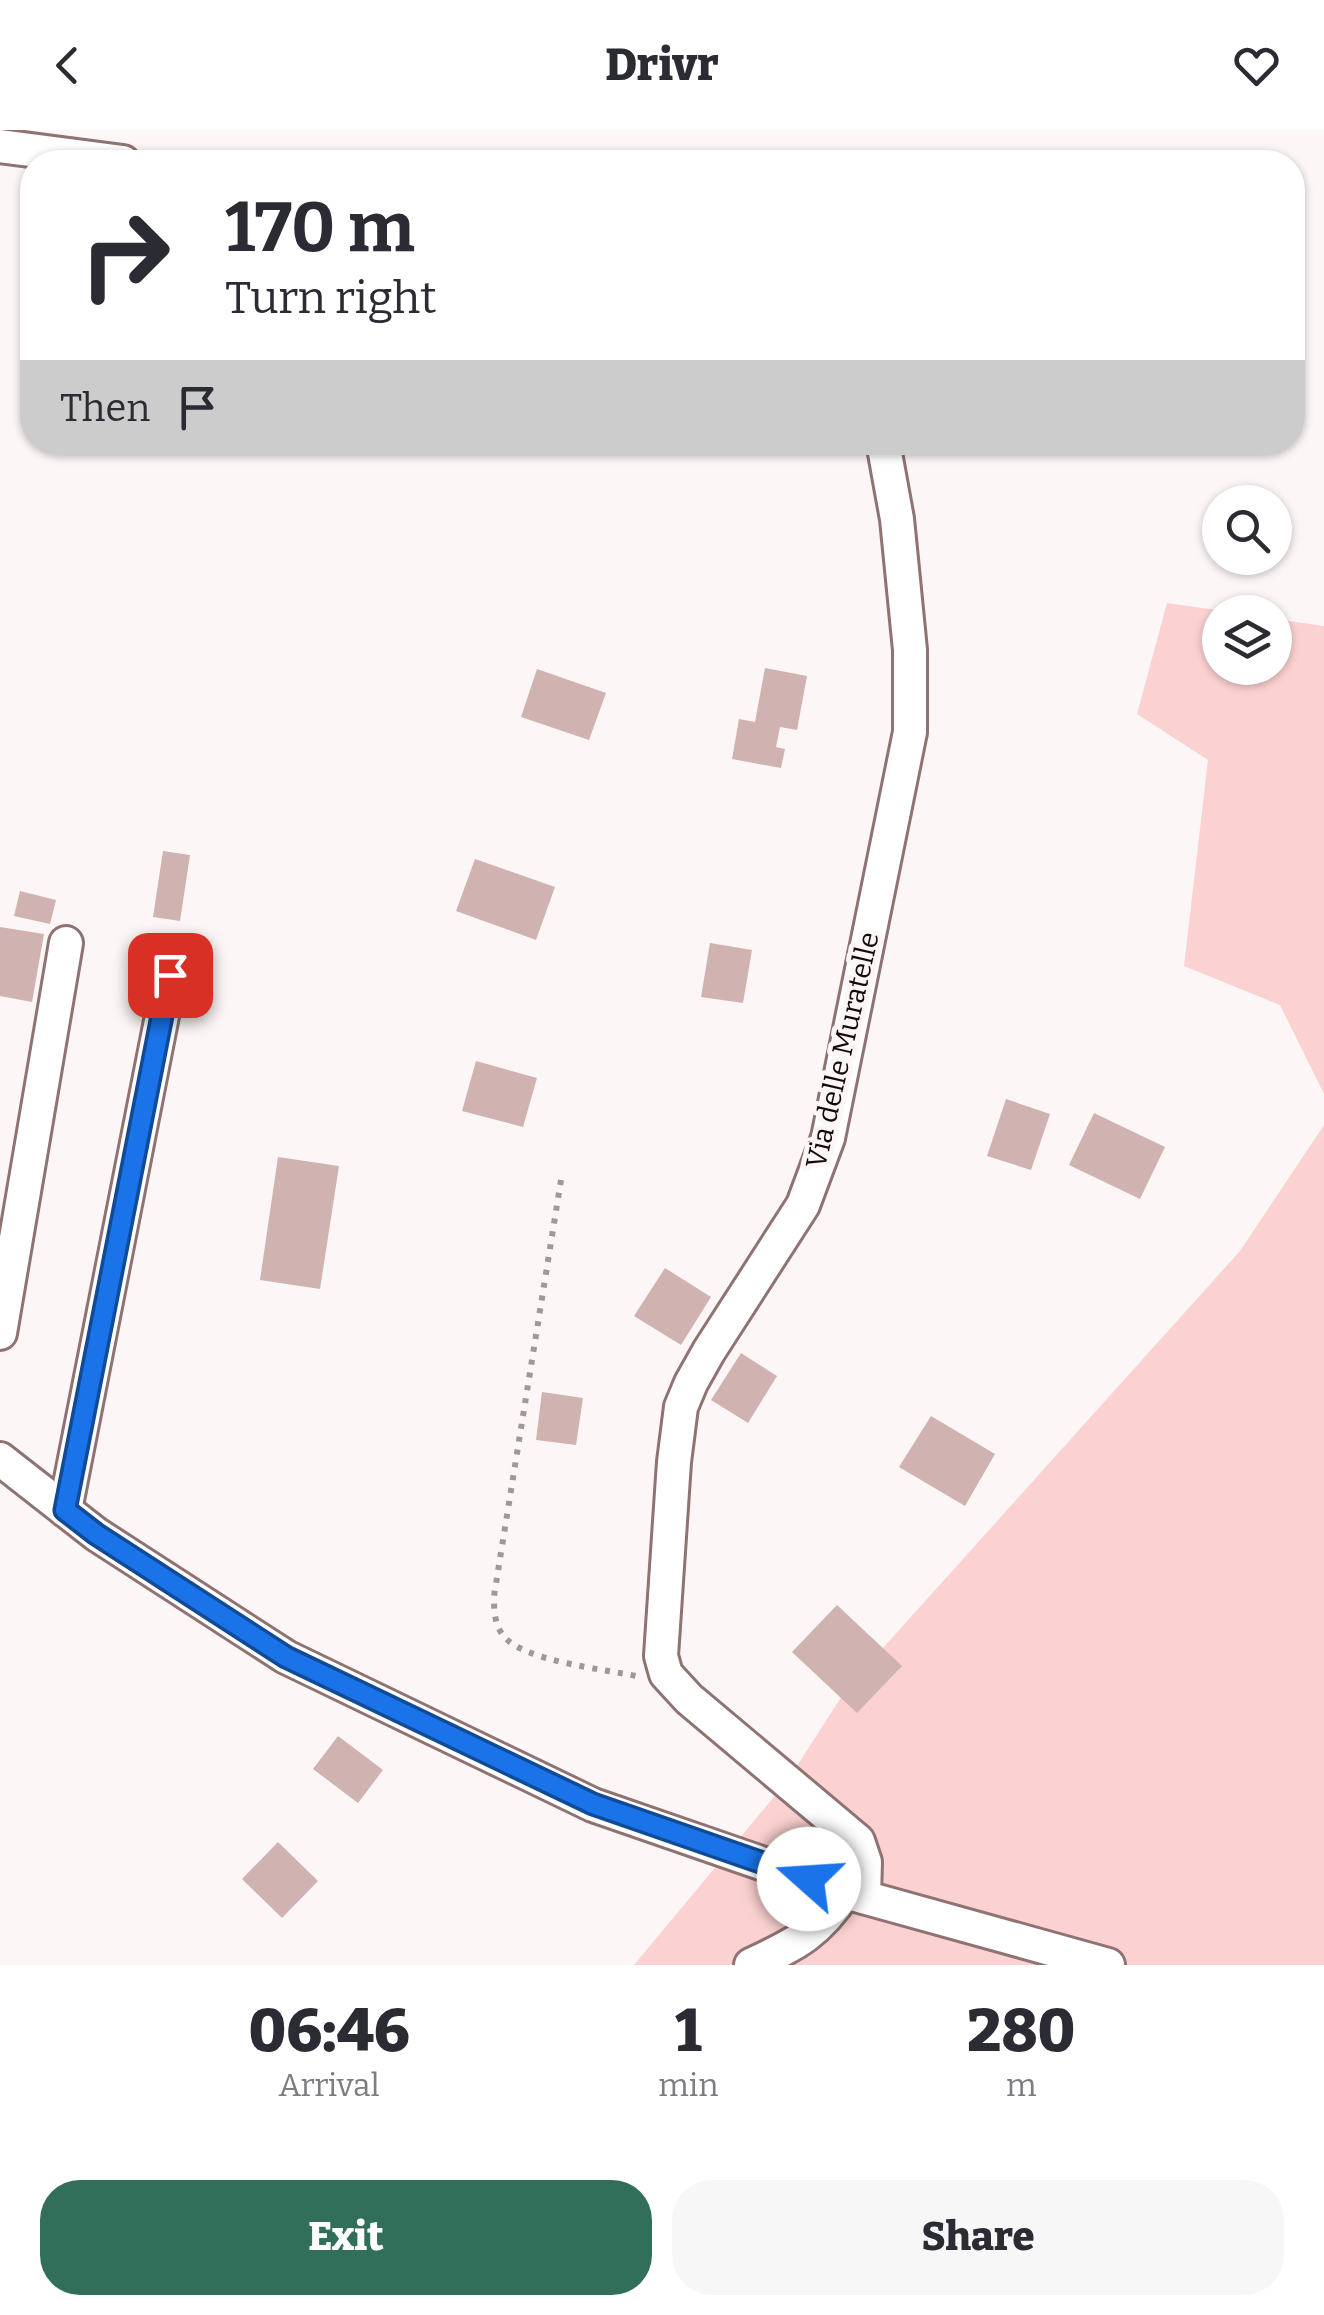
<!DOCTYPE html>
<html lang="en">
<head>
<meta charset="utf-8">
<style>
	:root { --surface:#fff; --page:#f7f7f7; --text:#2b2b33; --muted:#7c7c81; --accent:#326f5a }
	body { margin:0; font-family:Bitter,serif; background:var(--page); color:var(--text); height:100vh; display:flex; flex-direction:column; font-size:38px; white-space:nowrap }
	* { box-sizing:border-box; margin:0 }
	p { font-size:32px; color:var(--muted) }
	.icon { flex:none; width:55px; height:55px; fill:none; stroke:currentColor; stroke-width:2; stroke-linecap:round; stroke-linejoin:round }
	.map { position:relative; height:1835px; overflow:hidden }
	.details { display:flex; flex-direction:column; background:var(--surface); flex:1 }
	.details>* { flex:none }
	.banner { position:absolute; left:20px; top:20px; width:1285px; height:305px; border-radius:40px; box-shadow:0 2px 8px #0004; background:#fff; color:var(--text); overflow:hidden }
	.buttons { position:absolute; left:1202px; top:355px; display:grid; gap:20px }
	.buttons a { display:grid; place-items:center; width:90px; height:90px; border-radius:50%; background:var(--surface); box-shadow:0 2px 8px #0004; font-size:50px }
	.pin { position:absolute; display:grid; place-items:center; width:85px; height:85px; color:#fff; margin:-42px; border-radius:20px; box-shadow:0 5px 15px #0006 }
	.me { position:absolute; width:110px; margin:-55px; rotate:289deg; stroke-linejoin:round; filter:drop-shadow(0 0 8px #0008) }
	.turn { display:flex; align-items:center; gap:35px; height:210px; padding:0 40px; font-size:45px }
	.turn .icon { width:130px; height:130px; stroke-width:2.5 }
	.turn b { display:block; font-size:70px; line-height:85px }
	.then { display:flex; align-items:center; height:95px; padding:0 40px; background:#0003; gap:20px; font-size:38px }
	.eta { display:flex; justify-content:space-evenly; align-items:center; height:170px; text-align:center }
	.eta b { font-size:60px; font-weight:800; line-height:70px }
	.primary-button { display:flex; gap:20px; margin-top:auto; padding:20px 40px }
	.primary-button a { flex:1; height:115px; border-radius:40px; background:var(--accent); color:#fff; font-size:40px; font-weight:800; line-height:115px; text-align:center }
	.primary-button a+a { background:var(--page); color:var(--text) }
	header { display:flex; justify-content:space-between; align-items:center; height:130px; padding:0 40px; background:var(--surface); font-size:45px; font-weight:800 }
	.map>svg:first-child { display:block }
	.green { fill:#fbd2d1 }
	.building { fill:#d0b2b1 }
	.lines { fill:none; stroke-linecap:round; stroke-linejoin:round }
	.minor-casing { stroke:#8f7372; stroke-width:38 }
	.path { stroke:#a09898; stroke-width:6; stroke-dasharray:5 8; stroke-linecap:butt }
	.minor { stroke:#fff; stroke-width:32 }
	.route-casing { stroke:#114b97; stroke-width:25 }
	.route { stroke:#1a73e8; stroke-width:18 }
	.labels { text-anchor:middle; stroke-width:10; stroke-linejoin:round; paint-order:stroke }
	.street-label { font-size:28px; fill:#130909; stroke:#fdf6f6 }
</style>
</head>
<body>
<header><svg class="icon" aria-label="back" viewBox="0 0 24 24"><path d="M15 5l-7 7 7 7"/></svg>Drivr<svg class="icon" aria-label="heart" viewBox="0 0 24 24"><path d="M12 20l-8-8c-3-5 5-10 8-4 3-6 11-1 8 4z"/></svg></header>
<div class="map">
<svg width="1324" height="1835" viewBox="0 0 1324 1835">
	<rect width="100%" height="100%" fill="#fdf6f6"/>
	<!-- green -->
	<g class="green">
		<path d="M 1167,473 L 1230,482 L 1220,482 L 1220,538 L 1275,538 L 1275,489 L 1324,496 L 1324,964 L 1280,875 L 1184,836 L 1208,630 L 1137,584 Z"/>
		<path d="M 1324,995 L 1324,1835 L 634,1835 L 788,1650 L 847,1558 L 1240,1121 Z"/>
	</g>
	<!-- building -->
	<g class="building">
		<path d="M 765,538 L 807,546 L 797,600 L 780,597 L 776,617 L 785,619 L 781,638 L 732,629 L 739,589 L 755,592 Z"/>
		<path d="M 537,539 L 606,563 L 589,610 L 521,587 Z"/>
		<path d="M 163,721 L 190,725 L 180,791 L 153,787 Z"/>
		<path d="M 475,729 L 555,757 L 536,810 L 456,781 Z"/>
		<path d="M 20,761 L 56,770 L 50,794 L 14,786 Z"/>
		<path d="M 0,797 L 44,804 L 32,872 L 0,866 Z"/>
		<path d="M 710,813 L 752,820 L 743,873 L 701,867 Z"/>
		<path d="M 476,931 L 537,948 L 523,997 L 462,981 Z"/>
		<path d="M 1006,969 L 1050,984 L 1031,1040 L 987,1026 Z"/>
		<path d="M 1094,983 L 1165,1017 L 1140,1069 L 1069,1035 Z"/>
		<path d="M 278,1027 L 339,1036 L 320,1159 L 260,1150 Z"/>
		<path d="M 665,1138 L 711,1167 L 681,1215 L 634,1186 Z"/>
		<path d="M 741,1223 L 777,1246 L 748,1293 L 711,1270 Z"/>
		<path d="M 542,1262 L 583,1268 L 576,1315 L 536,1310 Z"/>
		<path d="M 931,1286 L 995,1324 L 965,1376 L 899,1337 Z"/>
		<path d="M 837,1475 L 902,1536 L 857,1583 L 792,1522 Z"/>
		<path d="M 338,1606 L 383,1640 L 358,1673 L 313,1639 Z"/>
		<path d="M 278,1712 L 318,1751 L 282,1788 L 242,1749 Z"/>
	</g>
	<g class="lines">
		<!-- minor casing -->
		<g class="minor-casing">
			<g id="minor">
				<path d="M 0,16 L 123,32"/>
				<path d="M 0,1203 L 66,813"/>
				<path d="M 0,1329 L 96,1404 L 286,1527 L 593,1675 L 845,1762 L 1108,1835"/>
				<path d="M 65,1380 L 170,845"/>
				<path d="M 864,1767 L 865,1732 L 858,1711 L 689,1569 L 666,1544 L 661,1526 L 674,1332 L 681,1277 L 691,1253 L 709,1221 L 803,1075 L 828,1008 L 910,602 L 910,520 L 897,389 L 883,312"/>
				<path d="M 751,1835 C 797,1813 816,1805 845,1762"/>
			</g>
		</g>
		<!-- path -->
		<path class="path" d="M 561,1050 L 494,1466 C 494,1479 494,1492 502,1504 C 520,1531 604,1539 636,1546"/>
		<!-- minor -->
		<use href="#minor" class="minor"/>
	</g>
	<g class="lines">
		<!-- route casing -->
		<g class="route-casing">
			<path id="route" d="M 170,845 L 65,1380 L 96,1404 L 286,1527 L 593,1674 L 809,1749"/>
		</g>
		<!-- route -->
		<use href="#route" class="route"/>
	</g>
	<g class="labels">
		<!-- street labels -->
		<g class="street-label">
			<text transform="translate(842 920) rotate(-77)" y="10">Via delle Muratelle</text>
		</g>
	</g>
</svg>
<div class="buttons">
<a><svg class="icon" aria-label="search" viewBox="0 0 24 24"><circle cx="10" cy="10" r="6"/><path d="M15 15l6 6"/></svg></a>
<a><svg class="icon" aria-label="layers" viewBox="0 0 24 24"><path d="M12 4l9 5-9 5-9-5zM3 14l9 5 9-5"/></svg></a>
</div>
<div class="pin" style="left:170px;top:845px;background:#d93025"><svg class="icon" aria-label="arrive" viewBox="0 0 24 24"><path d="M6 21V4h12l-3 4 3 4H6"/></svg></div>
<svg class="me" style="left:809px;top:1749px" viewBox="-20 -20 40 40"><circle r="19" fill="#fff"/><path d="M0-13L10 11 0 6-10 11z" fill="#1a73e8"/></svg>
<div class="banner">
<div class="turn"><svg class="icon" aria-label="right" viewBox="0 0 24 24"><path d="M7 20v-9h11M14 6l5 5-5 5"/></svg><div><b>170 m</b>Turn right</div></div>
<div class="then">Then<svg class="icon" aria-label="arrive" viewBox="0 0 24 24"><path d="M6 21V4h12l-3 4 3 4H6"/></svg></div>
</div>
</div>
<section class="details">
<div class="eta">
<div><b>06:46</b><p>Arrival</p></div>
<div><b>1</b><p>min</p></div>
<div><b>280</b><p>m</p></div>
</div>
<div class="primary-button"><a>Exit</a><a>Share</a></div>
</section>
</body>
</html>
